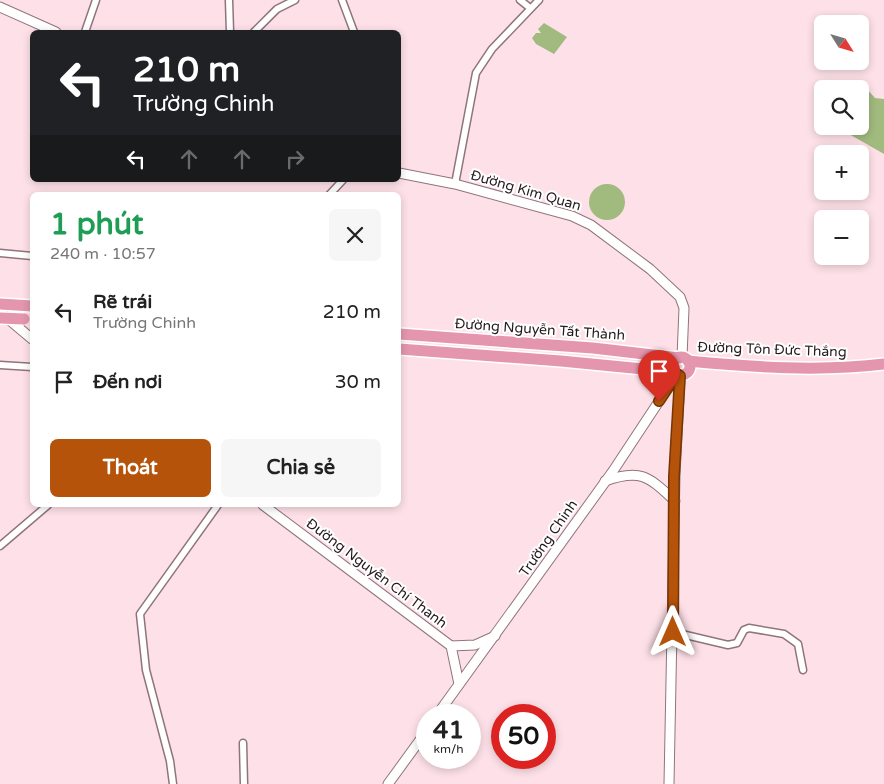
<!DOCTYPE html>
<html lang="vi">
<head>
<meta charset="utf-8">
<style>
	:root { --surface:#fff; --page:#f6f6f6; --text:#222; --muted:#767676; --accent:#b45309 }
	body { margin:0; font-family:"Varela Round",sans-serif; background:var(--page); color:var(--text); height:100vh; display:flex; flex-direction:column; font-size:19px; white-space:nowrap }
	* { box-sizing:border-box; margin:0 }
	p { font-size:16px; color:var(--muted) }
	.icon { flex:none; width:28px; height:28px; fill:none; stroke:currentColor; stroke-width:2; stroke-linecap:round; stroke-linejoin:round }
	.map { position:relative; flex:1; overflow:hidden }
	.sheet { position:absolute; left:30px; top:192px; width:371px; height:315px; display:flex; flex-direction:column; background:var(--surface); border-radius:8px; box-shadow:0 2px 8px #0003 }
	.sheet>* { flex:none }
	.guide { position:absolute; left:30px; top:30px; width:371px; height:152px; border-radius:8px; box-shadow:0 2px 8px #0003; background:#202124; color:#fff; overflow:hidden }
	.needle { width:32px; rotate:127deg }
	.fabs { position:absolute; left:814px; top:15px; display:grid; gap:10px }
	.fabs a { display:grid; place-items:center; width:55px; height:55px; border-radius:8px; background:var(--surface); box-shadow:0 2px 8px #0003; font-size:25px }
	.speed { position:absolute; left:416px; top:704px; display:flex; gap:10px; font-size:25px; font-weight:700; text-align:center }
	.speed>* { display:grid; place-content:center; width:65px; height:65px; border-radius:50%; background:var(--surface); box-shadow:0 2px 8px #0003; line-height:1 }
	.speed small { font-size:12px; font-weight:400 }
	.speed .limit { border:8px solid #d22; background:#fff; color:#111 }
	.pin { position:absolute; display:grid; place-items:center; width:42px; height:42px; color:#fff; margin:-51px -21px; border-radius:50% 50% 50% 0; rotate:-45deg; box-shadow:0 0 5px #0007 }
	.pin .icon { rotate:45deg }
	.me { position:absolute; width:55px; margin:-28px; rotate:0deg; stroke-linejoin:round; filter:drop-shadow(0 0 4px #0008) }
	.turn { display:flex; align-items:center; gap:18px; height:105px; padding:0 20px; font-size:22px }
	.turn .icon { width:65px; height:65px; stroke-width:2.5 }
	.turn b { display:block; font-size:35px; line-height:42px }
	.lanes { display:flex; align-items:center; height:48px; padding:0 20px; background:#0003; justify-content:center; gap:25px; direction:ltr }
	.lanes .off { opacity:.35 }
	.round { display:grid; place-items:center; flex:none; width:52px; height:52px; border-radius:8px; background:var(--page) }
	.summary { display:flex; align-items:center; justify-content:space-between; height:85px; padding:0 20px }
	h1 { font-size:30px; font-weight:800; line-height:38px; color:#1e9e55 }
	.primary-button { display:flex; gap:10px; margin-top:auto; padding:10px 20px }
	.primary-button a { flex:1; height:58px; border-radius:8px; background:var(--accent); color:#fff; font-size:20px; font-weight:800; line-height:58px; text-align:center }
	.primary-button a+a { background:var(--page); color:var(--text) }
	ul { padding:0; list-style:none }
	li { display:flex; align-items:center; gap:15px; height:70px; padding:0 20px }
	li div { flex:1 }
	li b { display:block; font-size:19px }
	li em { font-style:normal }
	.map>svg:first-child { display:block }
	.water { fill:#a1ba7e }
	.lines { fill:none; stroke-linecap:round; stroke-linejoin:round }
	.minor-casing { stroke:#8f757b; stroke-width:9 }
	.tertiary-casing { stroke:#8f757b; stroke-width:11 }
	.secondary-casing { stroke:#8f757b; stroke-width:11 }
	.trunk-casing { stroke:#fff; stroke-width:14 }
	.minor { stroke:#fff; stroke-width:6 }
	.tertiary { stroke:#fff; stroke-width:9 }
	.secondary { stroke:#fff; stroke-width:9 }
	.trunk { stroke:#e496ae; stroke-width:11 }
	.trunk-bridge-casing { stroke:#fff; stroke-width:14; stroke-linecap:butt }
	.trunk-bridge { stroke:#e496ae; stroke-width:11 }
	.route-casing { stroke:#753606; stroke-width:12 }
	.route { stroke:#b45309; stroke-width:9 }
	.labels { text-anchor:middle; stroke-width:4; stroke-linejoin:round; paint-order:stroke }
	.street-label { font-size:14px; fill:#251b1e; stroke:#fff }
</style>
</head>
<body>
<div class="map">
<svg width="884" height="784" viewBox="0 0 884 784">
	<rect width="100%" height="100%" fill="#fee1e8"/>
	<!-- water -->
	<g class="water">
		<path d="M 544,23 L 567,37 L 554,54 L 536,44 L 532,38 L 536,33 L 541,33 L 538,29 Z"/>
		<path d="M 848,84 L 865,87 L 875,98 L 884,99 L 884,154 L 835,126 L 860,126 L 860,89 L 844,89 Z"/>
		<circle cx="607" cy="202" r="18"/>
	</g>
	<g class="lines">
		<!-- minor casing -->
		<g class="minor-casing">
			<g id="minor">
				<path d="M 229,0 L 230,32"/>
				<path d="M 342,0 L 354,32"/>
				<path d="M 520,0 L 530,8"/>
				<path d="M 85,32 L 96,0"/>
				<path d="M 254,32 L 277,9 L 295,0"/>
				<path d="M 455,184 L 476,73 L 492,49 L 539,0"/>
				<path d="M 329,195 L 343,180"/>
				<path d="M 0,253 L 32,256"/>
				<path d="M 0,365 L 32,367"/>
				<path d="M 0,546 L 48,505"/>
				<path d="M 673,632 L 728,645 L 737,643 L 744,630 L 749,628 L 784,634 L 798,644 L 803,670"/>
				<path d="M 243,743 L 244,784"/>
				<path d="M 173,784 L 170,761 L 146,670 L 140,614 L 218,505"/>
			</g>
		</g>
		<!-- tertiary casing -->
		<g class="tertiary-casing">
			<g id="tertiary">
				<path d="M 0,312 L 32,339"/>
				<path d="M 263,505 L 451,646 L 459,684"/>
				<path d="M 451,646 L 475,645 L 495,636"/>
			</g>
		</g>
		<!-- secondary casing -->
		<g class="secondary-casing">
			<g id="secondary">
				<path d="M 0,7 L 56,32"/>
				<path d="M 399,173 L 455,184 L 572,216 L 591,225 L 650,269 L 680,297 L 684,308 L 682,357"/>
				<path d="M 605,481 C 641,468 649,477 675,501"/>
				<path d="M 437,715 L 613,471 L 677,374"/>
				<path d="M 388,784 L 428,729"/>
				<path d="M 669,784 L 675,475 L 680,376"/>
			</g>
		</g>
		<!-- trunk casing -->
		<g class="trunk-casing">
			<g id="trunk">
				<path d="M 0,304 L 32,306"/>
				<path d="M 399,334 L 593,348 L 679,358"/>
				<path d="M 399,349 L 561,361 L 674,372"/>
				<circle cx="681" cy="366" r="9"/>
				<path d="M 688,361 C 753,367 819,372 884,364"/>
			</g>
		</g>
		<!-- minor -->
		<use href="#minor" class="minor"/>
		<!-- tertiary -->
		<use href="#tertiary" class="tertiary"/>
		<!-- secondary -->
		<use href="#secondary" class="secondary"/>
		<!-- trunk -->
		<use href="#trunk" class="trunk"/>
		<!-- trunk-bridge casing -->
		<g class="trunk-bridge-casing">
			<path id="trunk-bridge" d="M 0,318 L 24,319"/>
		</g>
		<!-- trunk-bridge -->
		<use href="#trunk-bridge" class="trunk-bridge"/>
	</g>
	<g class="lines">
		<!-- route casing -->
		<g class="route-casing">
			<path id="route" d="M 659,401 L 677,374 L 680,376 L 674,476 L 673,632"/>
		</g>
		<!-- route -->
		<use href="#route" class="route"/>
	</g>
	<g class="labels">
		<!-- street labels -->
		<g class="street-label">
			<text transform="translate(526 190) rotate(16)" y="5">Đường Kim Quan</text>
			<text transform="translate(540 329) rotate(4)" y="5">Đường Nguyễn Tất Thành</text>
			<text transform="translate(772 349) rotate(2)" y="5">Đường Tôn Đức Thắng</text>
			<text transform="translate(548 538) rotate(-55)" y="5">Trường Chinh</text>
			<text transform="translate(377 573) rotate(37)" y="5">Đường Nguyễn Chí Thanh</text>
		</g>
	</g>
</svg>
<div class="fabs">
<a><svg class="needle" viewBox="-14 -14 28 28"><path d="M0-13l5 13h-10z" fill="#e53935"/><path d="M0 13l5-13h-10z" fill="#767676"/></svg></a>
<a><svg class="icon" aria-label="search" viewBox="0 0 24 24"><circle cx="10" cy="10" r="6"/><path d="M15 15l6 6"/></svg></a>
<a>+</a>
<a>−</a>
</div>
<div class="speed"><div>41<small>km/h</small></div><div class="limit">50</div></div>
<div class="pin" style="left:659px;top:401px;background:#d93025"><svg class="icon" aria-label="arrive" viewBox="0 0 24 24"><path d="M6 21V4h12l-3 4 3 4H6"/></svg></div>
<svg class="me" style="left:673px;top:632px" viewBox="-20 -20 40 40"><path d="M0-17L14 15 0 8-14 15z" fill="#b45309" stroke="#fff" stroke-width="4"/></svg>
<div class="guide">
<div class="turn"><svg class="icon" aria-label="left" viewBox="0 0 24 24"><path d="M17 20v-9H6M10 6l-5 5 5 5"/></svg><div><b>210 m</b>Trường Chinh</div></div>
<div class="lanes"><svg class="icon" aria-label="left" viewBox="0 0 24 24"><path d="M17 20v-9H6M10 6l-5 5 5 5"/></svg><svg class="icon off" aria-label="ahead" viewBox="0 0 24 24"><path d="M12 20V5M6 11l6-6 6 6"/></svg><svg class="icon off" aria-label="ahead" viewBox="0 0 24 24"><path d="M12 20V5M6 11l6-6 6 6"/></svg><svg class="icon off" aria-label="right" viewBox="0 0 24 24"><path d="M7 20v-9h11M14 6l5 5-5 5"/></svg></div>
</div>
<section class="sheet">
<div class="summary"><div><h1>1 phút</h1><p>240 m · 10:57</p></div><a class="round"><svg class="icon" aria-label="close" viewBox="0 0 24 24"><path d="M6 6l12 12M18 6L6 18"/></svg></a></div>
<ul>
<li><svg class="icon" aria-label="left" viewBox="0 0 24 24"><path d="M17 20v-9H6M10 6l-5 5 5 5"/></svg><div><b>Rẽ trái</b><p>Trường Chinh</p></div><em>210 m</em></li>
<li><svg class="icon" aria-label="arrive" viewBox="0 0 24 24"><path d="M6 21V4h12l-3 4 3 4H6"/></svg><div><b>Đến nơi</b></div><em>30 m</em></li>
</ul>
<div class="primary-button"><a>Thoát</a><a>Chia sẻ</a></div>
</section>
</div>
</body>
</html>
